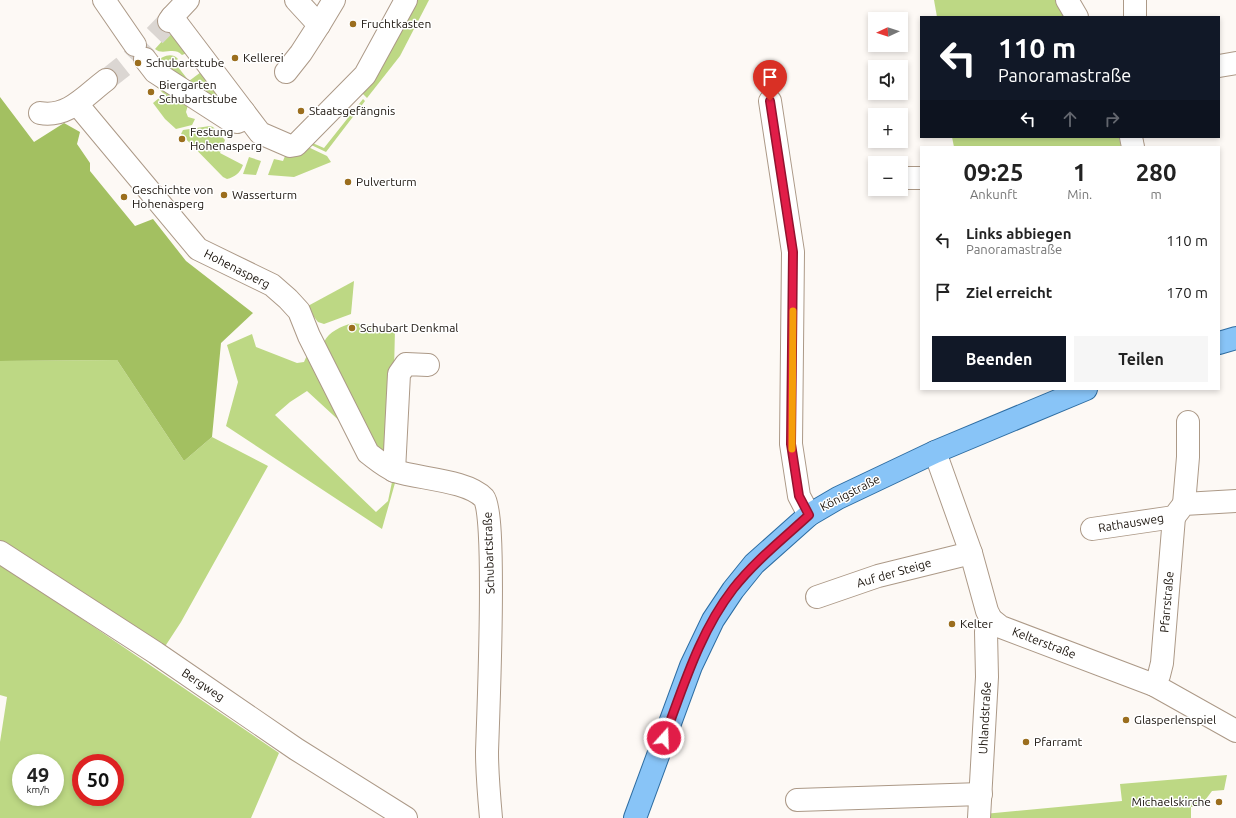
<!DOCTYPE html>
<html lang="de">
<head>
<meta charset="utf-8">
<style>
	:root { --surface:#fff; --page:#f6f6f6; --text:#222; --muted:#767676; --accent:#111827 }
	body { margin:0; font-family:Ubuntu,sans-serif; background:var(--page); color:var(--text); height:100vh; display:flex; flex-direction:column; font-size:15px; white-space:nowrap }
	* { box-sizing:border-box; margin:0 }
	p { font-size:13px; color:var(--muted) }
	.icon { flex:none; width:22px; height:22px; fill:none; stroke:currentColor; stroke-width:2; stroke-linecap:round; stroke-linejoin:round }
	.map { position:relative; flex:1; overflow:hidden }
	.drawer { position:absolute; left:920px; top:146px; width:300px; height:244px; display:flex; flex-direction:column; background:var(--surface); border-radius:0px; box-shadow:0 2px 6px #0003 }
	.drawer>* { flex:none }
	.top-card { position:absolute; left:920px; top:16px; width:300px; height:122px; border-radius:0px; box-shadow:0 2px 6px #0003; background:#111827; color:#fff; overflow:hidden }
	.needle { width:26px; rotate:266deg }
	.controls { position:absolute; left:868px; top:12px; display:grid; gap:8px }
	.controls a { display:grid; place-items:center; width:40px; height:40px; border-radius:0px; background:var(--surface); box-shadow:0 2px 6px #0003; font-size:20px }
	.speed { position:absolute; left:12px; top:754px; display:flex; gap:8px; font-size:20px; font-weight:700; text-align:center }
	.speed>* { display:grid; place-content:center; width:52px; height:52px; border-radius:50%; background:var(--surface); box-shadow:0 2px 6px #0003; line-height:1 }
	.speed small { font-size:10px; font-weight:400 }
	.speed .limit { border:6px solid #d22; background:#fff; color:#111 }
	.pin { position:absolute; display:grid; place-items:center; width:34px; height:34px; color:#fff; margin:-41px -17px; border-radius:50% 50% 50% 0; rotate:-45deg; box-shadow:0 0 4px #0007 }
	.pin .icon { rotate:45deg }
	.me { position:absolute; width:44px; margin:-22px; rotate:20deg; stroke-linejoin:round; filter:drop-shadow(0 0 3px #0008) }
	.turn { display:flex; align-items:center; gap:14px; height:84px; padding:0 12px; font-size:18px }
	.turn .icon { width:52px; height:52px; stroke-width:2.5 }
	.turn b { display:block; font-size:28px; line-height:34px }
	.lanes { display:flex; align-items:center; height:38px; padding:0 12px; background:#0003; justify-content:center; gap:20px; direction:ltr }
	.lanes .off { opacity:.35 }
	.eta { display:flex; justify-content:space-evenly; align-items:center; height:68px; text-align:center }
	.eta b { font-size:24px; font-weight:700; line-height:28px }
	.action { display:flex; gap:8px; margin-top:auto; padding:8px 12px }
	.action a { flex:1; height:46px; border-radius:0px; background:var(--accent); color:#fff; font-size:16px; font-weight:700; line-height:46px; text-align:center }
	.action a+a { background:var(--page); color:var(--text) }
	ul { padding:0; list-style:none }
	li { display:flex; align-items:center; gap:12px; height:52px; padding:0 12px }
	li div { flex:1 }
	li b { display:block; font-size:15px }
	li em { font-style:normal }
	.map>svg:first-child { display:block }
	.green { fill:#bdd884; fill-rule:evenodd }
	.forest { fill:#a3c061 }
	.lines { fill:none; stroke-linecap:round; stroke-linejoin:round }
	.minor-tunnel { stroke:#dbd6d2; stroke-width:22; stroke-dasharray:22 11; stroke-linecap:butt }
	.minor-casing { stroke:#ac9987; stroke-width:24 }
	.major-casing { stroke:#2e6da2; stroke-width:24 }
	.minor { stroke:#fff; stroke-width:22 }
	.major { stroke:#88c4f7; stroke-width:22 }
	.route-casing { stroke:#92132f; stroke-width:10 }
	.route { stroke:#e11d48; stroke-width:7 }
	.slow { stroke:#f59e0b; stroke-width:7 }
	.poi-dot { fill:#9b6e1e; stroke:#fff; stroke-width:1.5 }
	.labels { text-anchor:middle; stroke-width:3; stroke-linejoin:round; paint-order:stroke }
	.poi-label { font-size:12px; fill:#1a130c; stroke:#fff; text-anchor:start }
	.street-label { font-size:12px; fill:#1a130c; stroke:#fff }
</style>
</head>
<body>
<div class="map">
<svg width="1236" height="818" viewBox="0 0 1236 818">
	<rect width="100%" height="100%" fill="#fdf9f5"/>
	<!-- green -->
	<g class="green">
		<path d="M 410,0 L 429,0 L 400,56 L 367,98 L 359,90 Z"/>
		<path d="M 934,0 L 1057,0 L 1067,17 L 937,17 Z"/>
		<path d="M 173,29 L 240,117 L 156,62 C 162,56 172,52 178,59 L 174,62 L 189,81 L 201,72 L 187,53 L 182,55 C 174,46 163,56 155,49 Z"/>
		<path d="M 146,77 L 188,105 L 186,112 L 188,117 L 195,119 L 192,125 L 176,129 L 165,119 L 153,103 L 164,94 Z"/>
		<path d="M 363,99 L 365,101 L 326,152 L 307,143 L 308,141 L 324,148 Z"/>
		<path d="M 210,126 L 213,127 L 225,140 L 220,153 L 243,165 C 240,173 235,177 227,179 L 223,177 L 181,134 L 183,130 Z"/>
		<path d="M 952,137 L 1119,137 L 1121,147 L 954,147 Z"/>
		<path d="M 306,146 L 327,156 L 331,162 L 294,177 L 268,175 L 274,159 L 283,161 L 287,151 Z"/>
		<path d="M 249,157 L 261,161 L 256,175 L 243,174 Z"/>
		<path d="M 354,281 L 351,314 L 324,324 L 318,322 L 306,307 Z"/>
		<path d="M 352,323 L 395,328 L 392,461 L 381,455 L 324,342 C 329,331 341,327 352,323 Z"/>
		<path d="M 252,334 L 256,347 L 297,363 L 304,362 L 308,353 L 345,426 L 307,391 L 290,402 L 275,415 L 376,512 L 388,501 L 392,482 L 395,483 L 382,529 L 226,426 L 238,382 L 227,345 Z"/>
		<path d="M 117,360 L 184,461 L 212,437 L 268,466 L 181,622 L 164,648 L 0,541 L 0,361 Z"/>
		<path d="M 0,563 L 279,753 L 251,818 L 0,818 L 0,742 L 7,697 L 0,695 ZM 21,763 L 55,763 L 55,797 L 21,797 ZM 81,763 L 115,763 L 115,797 L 81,797 Z"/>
		<path d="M 1227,775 L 1224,790 L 1212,791 L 1206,799 L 1207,806 L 1191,807 L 1191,818 L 984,818 L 984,814 L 1122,801 L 1120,784 Z"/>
	</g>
	<!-- forest -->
	<path class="forest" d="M 0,97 L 34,142 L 64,123 L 80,132 L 77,144 L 90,163 L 90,171 L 135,226 L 153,219 L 186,261 L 253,313 L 221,343 L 212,437 L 184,461 L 117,360 L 0,361 Z"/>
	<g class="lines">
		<!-- minor-tunnel -->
		<path class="minor-tunnel" d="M 106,80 L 130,61 L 169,21"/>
		<!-- minor casing -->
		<g class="minor-casing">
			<g id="minor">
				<path d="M 104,0 L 135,45"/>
				<path d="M 296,0 L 319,25 L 334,0"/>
				<path d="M 1067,0 L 1077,17"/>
				<path d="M 1135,0 L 1135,17"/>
				<path d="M 172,17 L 188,0"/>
				<path d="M 145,59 L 155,72 L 231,121 L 237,122 L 242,120 L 244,112 L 172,17 L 169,21"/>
				<path d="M 1219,66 L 1236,63"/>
				<path d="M 286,72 L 301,53 L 319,25"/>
				<path d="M 770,101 L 793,252 L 791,444 L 799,496 L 809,515"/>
				<path d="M 77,104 L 198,249 L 272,285 L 288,299 L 299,311 L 309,336 L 368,453 C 376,459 385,467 395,471 C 419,479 467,480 484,498 C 497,513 488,719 487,752 C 487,774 489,796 491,818"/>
				<path d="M 244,112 L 260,133 L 290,146 L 296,145 L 365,75 L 406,0"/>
				<path d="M 40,113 C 68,118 86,95 106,80"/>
				<path d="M 1131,137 L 1133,147"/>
				<path d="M 901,178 L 921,178"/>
				<path d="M 935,452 L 971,553 L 987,611 L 991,619 L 1001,627 L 1154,685 L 1236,731"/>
				<path d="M 394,471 L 399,374 L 406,364 L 428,365"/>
				<path d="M 1184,504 L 1188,457 L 1188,422"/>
				<path d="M 1092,529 L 1174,517 L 1184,504 L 1236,501"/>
				<path d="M 0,552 L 156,653 L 296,749 L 406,818"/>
				<path d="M 817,597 L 878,576 L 971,553"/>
				<path d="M 1154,685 L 1159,675 L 1162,663 L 1174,517"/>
				<path d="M 797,800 L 981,794"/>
				<path d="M 979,818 L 987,677 L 986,632 L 991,619"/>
			</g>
		</g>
		<!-- major casing -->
		<g class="major-casing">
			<g id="major">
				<path d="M 1219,343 L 1236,338"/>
				<path d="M 635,818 L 691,666 L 713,620 L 733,590 L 754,564 L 809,515 L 838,498 L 935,452 L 1086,389"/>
			</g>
		</g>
		<!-- minor -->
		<use href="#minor" class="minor"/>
		<!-- major -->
		<use href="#major" class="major"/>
	</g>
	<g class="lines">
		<!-- route casing -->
		<g class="route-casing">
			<path id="route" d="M 664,738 C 683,688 699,633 733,589 C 755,561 783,539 809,515 L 799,496 L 791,444 L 793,252 L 770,101"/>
		</g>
		<!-- route -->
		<use href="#route" class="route"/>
		<!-- slow -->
		<path class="slow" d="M 792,449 L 793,311"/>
	</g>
	<!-- markers -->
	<g class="poi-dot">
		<circle cx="353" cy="24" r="4"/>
		<circle cx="235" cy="58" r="4"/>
		<circle cx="138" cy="63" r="4"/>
		<circle cx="151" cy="92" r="4"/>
		<circle cx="301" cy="111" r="4"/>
		<circle cx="182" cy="139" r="4"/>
		<circle cx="348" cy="182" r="4"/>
		<circle cx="224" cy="195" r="4"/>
		<circle cx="124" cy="197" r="4"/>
		<circle cx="352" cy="328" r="4"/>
		<circle cx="952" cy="624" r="4"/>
		<circle cx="1126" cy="720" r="4"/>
		<circle cx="1026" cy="742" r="4"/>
		<circle cx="1219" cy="802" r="4"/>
	</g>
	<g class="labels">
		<!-- poi labels -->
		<g class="poi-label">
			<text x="361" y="28">Fruchtkasten</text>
			<text x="243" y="62">Kellerei</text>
			<text x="146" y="67">Schubartstube</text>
			<text x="159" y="89">Biergarten<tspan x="159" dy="14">Schubartstube</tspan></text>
			<text x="309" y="115">Staatsgefängnis</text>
			<text x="190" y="136">Festung<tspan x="190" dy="14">Hohenasperg</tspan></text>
			<text x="356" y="186">Pulverturm</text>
			<text x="132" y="194">Geschichte von<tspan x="132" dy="14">Hohenasperg</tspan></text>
			<text x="232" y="199">Wasserturm</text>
			<text x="360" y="332">Schubart Denkmal</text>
			<text x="960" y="628">Kelter</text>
			<text x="1134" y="724">Glasperlenspiel</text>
			<text x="1034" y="746">Pfarramt</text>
			<text x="1211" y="806" text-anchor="end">Michaelskirche</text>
		</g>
		<!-- street labels -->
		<g class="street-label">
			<text transform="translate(237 269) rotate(27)" y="4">Hohenasperg</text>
			<text transform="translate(850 493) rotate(-27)" y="4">Königstraße</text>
			<text transform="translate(1131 523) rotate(-9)" y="4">Rathausweg</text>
			<text transform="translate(489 553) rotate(-92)" y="4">Schubartstraße</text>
			<text transform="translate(894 573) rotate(-16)" y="4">Auf der Steige</text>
			<text transform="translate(1167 602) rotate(-85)" y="4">Pfarrstraße</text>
			<text transform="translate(1044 643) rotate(21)" y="4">Kelterstraße</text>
			<text transform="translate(203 685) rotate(34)" y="4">Bergweg</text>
			<text transform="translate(985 718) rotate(-87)" y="4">Uhlandstraße</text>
		</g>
	</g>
</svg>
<div class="controls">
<a><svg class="needle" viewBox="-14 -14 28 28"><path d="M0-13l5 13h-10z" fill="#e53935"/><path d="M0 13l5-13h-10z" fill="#767676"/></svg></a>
<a><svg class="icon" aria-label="sound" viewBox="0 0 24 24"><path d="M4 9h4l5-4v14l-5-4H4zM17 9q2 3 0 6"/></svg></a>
<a>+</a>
<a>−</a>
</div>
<div class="speed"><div>49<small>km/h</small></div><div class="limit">50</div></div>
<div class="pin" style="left:770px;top:101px;background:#d93025"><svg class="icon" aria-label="arrive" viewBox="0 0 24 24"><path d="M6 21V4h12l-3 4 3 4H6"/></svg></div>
<svg class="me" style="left:664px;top:738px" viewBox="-20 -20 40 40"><circle r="17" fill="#e11d48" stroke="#fff" stroke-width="3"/><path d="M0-11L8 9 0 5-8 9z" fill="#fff"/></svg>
<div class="top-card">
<div class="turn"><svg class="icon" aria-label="left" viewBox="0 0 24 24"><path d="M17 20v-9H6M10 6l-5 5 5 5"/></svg><div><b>110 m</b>Panoramastraße</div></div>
<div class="lanes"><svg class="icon" aria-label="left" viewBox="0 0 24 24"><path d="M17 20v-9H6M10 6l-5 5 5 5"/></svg><svg class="icon off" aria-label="ahead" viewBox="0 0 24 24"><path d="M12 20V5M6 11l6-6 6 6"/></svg><svg class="icon off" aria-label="right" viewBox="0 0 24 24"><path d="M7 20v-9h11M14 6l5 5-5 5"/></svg></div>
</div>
<section class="drawer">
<div class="eta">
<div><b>09:25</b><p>Ankunft</p></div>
<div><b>1</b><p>Min.</p></div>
<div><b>280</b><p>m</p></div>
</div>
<ul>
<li><svg class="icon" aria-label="left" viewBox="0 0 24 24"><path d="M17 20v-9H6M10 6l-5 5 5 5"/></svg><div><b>Links abbiegen</b><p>Panoramastraße</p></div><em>110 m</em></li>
<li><svg class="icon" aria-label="arrive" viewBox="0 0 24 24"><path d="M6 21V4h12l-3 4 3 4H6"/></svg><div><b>Ziel erreicht</b></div><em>170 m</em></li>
</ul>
<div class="action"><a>Beenden</a><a>Teilen</a></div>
</section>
</div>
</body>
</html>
